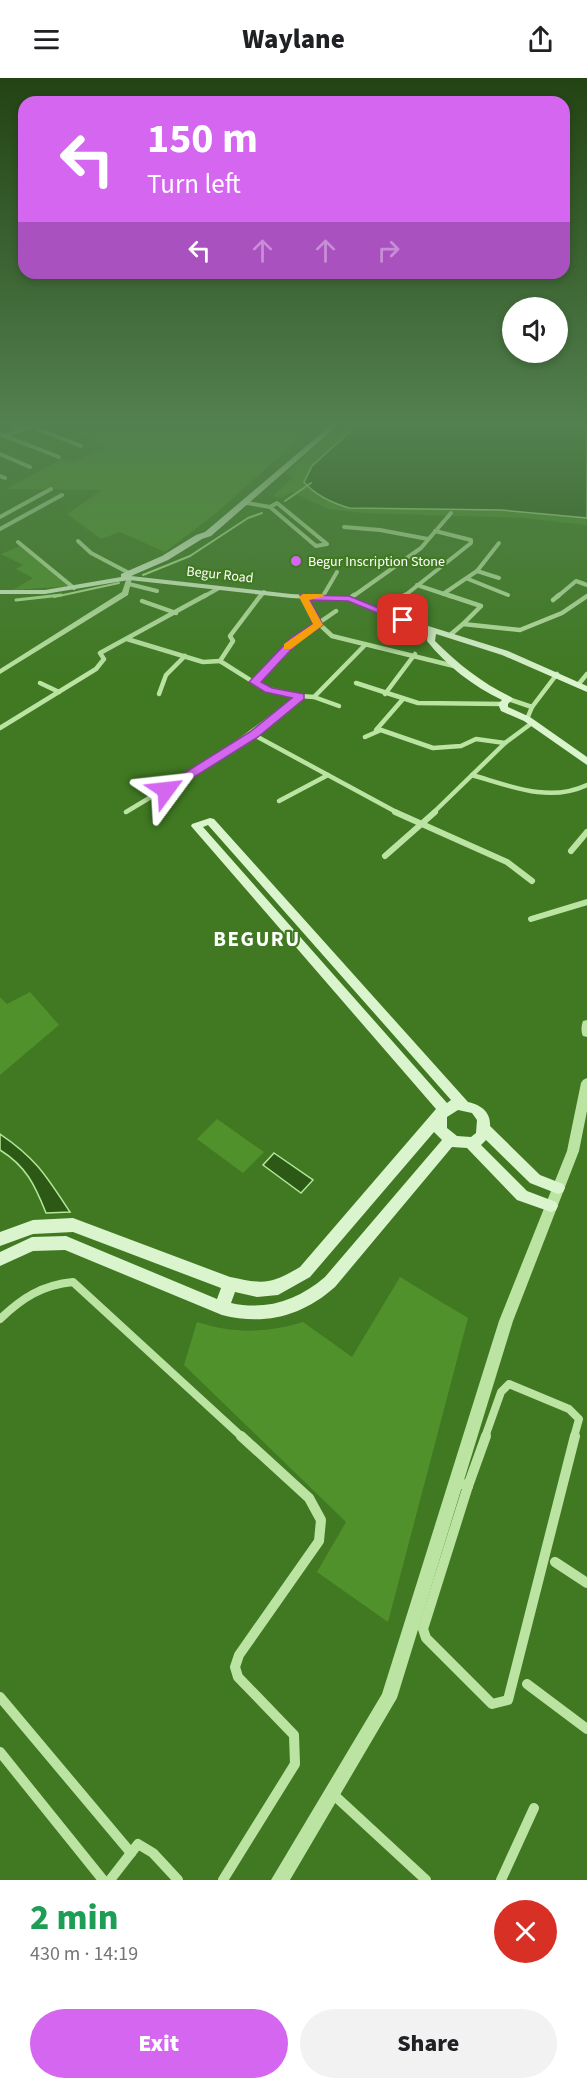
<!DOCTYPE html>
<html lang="en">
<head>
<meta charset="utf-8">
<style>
	:root { --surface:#fff; --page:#f2f2f2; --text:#202124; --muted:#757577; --accent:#d566f0 }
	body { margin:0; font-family:"Source Sans 3",sans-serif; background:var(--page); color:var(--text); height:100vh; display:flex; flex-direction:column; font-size:22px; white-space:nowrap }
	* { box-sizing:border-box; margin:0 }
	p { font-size:20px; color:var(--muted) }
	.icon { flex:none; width:33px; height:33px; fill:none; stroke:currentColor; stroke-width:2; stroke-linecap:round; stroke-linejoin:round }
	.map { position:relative; height:1802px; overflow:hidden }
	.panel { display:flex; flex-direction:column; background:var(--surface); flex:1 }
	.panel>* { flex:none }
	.hud { position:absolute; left:18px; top:18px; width:552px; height:183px; border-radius:18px; box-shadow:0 3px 9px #0003; background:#d566f0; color:#fff; overflow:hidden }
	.buttons { position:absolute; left:502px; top:219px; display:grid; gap:12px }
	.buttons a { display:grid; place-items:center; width:66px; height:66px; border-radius:50%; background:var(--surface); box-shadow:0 3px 9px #0003; font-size:30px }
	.pin { position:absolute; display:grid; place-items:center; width:51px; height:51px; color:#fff; margin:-26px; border-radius:12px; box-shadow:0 3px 9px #0006 }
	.me { position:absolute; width:66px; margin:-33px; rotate:60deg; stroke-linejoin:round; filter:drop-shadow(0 0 4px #0008) }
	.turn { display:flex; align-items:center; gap:21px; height:126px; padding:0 30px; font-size:27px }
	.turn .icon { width:78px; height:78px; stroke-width:2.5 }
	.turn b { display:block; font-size:42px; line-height:51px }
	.lanes { display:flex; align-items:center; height:57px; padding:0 30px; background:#0003; justify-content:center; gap:30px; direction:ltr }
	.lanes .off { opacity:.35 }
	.round { display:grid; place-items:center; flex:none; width:63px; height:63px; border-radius:32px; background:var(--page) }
	.headline { display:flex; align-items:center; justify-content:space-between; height:102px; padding:0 30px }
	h1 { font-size:36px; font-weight:800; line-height:45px; color:#1e9e55 }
	.action { display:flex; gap:12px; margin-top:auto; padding:12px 30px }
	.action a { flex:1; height:69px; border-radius:36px; background:var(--accent); color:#fff; font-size:24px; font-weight:800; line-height:69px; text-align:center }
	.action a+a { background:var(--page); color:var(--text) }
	header { display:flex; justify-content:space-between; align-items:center; height:78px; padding:0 30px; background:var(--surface); font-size:27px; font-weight:800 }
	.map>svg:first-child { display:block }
	.green { fill:#50912c }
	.water { fill:#2d5917; stroke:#b4e697; stroke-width:1.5 }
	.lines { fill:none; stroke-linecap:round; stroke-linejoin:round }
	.stream-far1 { stroke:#b4e697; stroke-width:2 }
	.stream { stroke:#b4e697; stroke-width:3 }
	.minor-far4 { stroke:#bbe4a3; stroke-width:4 }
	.minor-far3 { stroke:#bbe4a3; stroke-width:4.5 }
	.minor-far2 { stroke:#bbe4a3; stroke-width:6 }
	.minor-far1 { stroke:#bbe4a3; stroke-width:8 }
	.minor { stroke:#bbe4a3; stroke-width:10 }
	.tertiary { fill:#bbe4a3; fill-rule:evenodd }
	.secondary { fill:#daf4cd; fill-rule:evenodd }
	.route { fill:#d566f0; stroke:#8a429c; stroke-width:1.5 }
	.slow { fill:#f59e0b }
	.poi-dot { fill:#d566f0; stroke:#407922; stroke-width:2 }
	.labels { text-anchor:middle; stroke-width:4.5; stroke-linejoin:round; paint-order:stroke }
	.far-poi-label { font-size:14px; fill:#fff; stroke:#407922; text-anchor:start }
	.far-street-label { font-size:14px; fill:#fff; stroke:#407922 }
	.district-label { font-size:21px; font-weight:bold; letter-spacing:1.5px; fill:#fff; stroke:#407922 }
</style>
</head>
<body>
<header><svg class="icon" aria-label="menu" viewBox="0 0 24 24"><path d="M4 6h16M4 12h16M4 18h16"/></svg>Waylane<svg class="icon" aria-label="share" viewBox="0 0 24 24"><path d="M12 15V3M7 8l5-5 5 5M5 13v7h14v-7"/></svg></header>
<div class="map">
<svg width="587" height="1802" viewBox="0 0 587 1802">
	<rect width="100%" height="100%" fill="#407922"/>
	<!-- green -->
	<g class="green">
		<path d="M 61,348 L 314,348 L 215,436 L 165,474 L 120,454 L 101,461 L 67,436 L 102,412 L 6,411 L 62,381 L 74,384 L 106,368 Z"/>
		<path d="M 338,348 L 356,348 L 312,388 L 311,412 L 349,430 L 501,432 L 587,440 L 587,447 L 523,440 L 363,435 L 328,431 L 292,414 L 281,420 L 273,418 L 293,399 L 285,396 Z"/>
		<path d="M 20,468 L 70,508 L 13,512 L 33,500 L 16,491 L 23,487 L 1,476 Z"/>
		<path d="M 30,914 L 59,947 L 0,997 L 0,919 L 7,926 Z"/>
		<path d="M 217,1041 L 264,1074 L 243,1095 L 197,1061 Z"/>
		<path d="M 400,1199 L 468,1240 L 388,1544 L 317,1494 L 346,1444 L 184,1287 L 197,1244 C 233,1256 267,1255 303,1244 L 352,1279 Z"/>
	</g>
	<!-- water -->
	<g class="water">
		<path d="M 356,348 L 587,348 L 587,440 L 501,432 L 349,430 C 332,425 316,418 304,404 L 312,388 Z"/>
		<path d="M 0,1056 C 36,1080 47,1099 70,1134 L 46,1135 C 35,1107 26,1088 0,1072 Z"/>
		<path d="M 274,1075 L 313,1102 L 301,1115 L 263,1087 Z"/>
	</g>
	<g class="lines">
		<!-- stream-far1 -->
		<g class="stream-far1">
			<path d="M 285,423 L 311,405"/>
			<path d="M 143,497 L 190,478 L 248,440 L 262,435"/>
			<path d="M 54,519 L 119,505"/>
		</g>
		<!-- stream -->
		<path class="stream" d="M 16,522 L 61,517"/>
		<!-- minor-far4 -->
		<g class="minor-far4">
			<path d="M 29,348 L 81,368"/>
			<path d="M 0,356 L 59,379"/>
			<path d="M 4,358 L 31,348"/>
			<path d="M 0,376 L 30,389"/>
			<path d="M 0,398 L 5,400"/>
			<path d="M 247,425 L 270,429"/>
			<path d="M 277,425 L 327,466 L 316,468 L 270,429 Z"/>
			<path d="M 0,439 L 51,411"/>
			<path d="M 344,449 L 380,452 L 428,461"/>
			<path d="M 0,451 L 62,417"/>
			<path d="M 78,463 L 91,475 L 131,496"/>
			<path d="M 18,464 L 74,510"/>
			<path d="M 477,493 L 499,500"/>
			<path d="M 468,501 L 508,517"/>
			<path d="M 129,506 L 157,513"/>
			<path d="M 417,507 L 453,519"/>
			<path d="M 443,516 L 477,493 L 499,465"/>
			<path d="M 323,518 L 337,494"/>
			<path d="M 203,519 L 219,510"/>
			<path d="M 260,519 L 264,514"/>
			<path d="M 352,519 L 421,470 L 451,435"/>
			<path d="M 403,519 L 471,465 L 471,462 L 435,453"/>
			<path d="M 557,519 L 576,503 L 587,507"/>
		</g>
		<!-- minor-far3 -->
		<g class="minor-far3">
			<path d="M 261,517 L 230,558 L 233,563 L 220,583 L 263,610 L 300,618"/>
			<path d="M 448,517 L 481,528 L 463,546"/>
			<path d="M 303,519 L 314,541 L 332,558 L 454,588"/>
			<path d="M 349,521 L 354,517"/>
			<path d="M 553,522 L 559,517"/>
			<path d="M 142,523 L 176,535"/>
			<path d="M 384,534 L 405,517"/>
			<path d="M 450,557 L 463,546 L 520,552 L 562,535 L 587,518"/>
			<path d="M 127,561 L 203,584 L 220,583"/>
			<path d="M 254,604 L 294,562 L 336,533"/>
			<path d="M 40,605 L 59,614"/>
			<path d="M 356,605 L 418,625 L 503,626"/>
			<path d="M 578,607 L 587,596"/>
			<path d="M 159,616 L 166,597 L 185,578"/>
			<path d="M 385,616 L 415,576"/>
			<path d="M 314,619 L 339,628"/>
			<path d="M 508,621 L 532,629"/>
			<path d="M 527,641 L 532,629 L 557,596"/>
			<path d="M 0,650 L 96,591 L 104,581 L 100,575 L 206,517"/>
			<path d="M 376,652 L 403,621"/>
			<path d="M 254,657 L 398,735"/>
			<path d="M 365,659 L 381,652 L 433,670 L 461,668 L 476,661 L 505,665 L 532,645"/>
			<path d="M 472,697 C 510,708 549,725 587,707"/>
			<path d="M 279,723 L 328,697"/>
			<path d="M 126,734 L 216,680 L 300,618 L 314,619 L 365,567"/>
			<path d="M 433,735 L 505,665"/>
		</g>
		<!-- minor-far2 -->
		<g class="minor-far2">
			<path d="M 395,734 L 507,784 L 532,803"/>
			<path d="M 571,773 L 587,754"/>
			<path d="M 385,778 L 435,734"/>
			<path d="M 531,841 L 587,824"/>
		</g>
		<!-- minor-far1 -->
		<g class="minor-far1">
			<path d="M 0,1241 C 22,1220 42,1207 73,1204 L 242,1359"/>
			<path d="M 485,1359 L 501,1314 L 509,1306 L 569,1331 L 579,1341 L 574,1359"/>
		</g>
		<!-- minor -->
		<g class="minor">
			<path d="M 457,1404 L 468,1408"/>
			<path d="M 468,1408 L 423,1551 L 426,1560 L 492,1626 L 508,1622 L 575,1358"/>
			<path d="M 468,1408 L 486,1358"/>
			<path d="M 555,1484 L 587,1505"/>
			<path d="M 527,1606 L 587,1651"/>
			<path d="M 0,1619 L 131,1775"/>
			<path d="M 0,1674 L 103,1802"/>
			<path d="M 334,1717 L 426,1802"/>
			<path d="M 110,1802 L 138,1766 L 153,1775 L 178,1802"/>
			<path d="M 223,1802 L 295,1686 L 294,1657 L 238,1599 L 235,1589 L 239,1577 L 319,1463 L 321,1442 L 309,1420 L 241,1358"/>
			<path d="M 501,1802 L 534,1730"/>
		</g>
		<!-- tertiary -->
		<g class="tertiary">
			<path d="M 127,499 L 132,500 L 128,517 L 0,596 L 0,591 L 122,514 Z"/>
			<path d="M 587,942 L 587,959 L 583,958 C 581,954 581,948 583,943 Z"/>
			<path d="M 587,1000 L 587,1033 L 579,1073 L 513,1243 L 397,1620 L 290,1802 L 271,1802 L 382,1616 L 499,1243 L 567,1073 L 581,1005 L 583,1002 Z"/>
		</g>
		<!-- secondary -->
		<g class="secondary">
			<path d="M 330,348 L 337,348 L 211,458 L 202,461 L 168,482 L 131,498 L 291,516 L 349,519 L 425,547 L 508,573 L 587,608 L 587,614 L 502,577 L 436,556 L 435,563 C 458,586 482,605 511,619 L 513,621 L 508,626 L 508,629 L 530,639 L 587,679 L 587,687 L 524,643 L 501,633 L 498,626 L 502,622 C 473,608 447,588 427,563 L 428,553 L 348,523 L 291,520 L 129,502 L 45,516 L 0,516 L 0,512 L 45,512 L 121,499 L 121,496 L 162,478 L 196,457 L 205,454 Z"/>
			<path d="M 210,740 L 214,741 L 468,1024 C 481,1027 491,1034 490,1048 L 540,1097 L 563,1106 L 565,1110 L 563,1114 L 558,1116 L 530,1105 L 486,1062 L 481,1067 L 527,1113 L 556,1124 L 558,1128 L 556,1132 L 551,1134 L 517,1122 L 467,1070 L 452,1069 L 335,1209 C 302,1238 265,1248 222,1237 L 65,1172 L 33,1173 L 0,1188 L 0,1174 L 32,1159 L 66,1158 L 217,1221 L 221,1210 L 73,1154 L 33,1156 L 0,1168 L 0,1154 L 33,1142 L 73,1140 L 230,1199 C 264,1206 269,1207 300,1189 L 436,1031 L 191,748 L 192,746 ZM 208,747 L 451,1022 L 447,1025 L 203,749 ZM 458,1032 L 472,1035 L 477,1042 L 476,1055 L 471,1059 L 457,1058 L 447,1050 L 447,1039 ZM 434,1054 L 442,1062 L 325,1199 C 298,1222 267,1233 231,1225 L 235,1214 L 257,1219 L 278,1217 L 310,1199 Z"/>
		</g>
	</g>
	<!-- sky -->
	<linearGradient id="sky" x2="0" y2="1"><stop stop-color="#234313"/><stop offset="0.58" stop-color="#53814f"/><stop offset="1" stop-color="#53814f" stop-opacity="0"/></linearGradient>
	<rect width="587" height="600" fill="url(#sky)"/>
	<!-- route -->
	<path class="route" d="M 300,517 L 349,518 L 408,542 L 400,544 L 348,523 L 310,522 L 323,547 L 298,564 L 261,604 L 272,610 L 304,616 L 304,621 L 258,659 L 170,714 L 162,714 L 162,709 L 250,654 L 292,620 L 265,614 L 249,604 L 291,560 L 313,546 Z"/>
	<!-- slow -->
	<path class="slow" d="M 303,516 L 321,516 L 325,518 L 309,522 L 323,547 L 291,571 L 284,571 L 284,566 L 313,546 L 299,519 Z"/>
	<!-- markers -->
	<circle class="poi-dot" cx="296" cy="483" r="6"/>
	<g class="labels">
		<!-- far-poi labels -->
		<g class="far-poi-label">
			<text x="308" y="488">Begur Inscription Stone</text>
		</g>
		<!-- far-street labels -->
		<g class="far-street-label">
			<text transform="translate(220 496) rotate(6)" y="5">Begur Road</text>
		</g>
		<!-- district labels -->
		<g class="district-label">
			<text x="257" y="868">BEGURU</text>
		</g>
	</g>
</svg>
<div class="buttons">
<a><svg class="icon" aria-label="sound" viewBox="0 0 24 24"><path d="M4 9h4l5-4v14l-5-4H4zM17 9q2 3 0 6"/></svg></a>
</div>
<div class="pin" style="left:403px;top:542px;background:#d93025"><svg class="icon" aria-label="arrive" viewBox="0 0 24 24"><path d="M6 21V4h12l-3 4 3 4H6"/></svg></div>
<svg class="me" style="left:166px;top:712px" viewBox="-20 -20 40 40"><path d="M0-17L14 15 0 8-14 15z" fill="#d566f0" stroke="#fff" stroke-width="4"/></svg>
<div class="hud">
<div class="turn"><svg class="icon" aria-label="left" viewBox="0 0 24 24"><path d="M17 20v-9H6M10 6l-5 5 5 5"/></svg><div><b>150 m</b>Turn left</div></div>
<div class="lanes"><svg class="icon" aria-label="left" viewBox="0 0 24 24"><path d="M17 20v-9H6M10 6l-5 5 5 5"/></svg><svg class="icon off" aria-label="ahead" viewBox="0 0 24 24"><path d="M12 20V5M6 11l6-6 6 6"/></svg><svg class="icon off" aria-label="ahead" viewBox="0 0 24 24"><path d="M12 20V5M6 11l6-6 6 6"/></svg><svg class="icon off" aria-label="right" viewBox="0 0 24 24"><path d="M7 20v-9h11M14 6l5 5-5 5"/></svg></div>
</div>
</div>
<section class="panel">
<div class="headline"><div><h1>2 min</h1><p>430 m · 14:19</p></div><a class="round" style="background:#d93025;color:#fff"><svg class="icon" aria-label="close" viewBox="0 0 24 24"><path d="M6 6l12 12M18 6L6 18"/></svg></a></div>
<div class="action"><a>Exit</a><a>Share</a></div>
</section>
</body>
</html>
